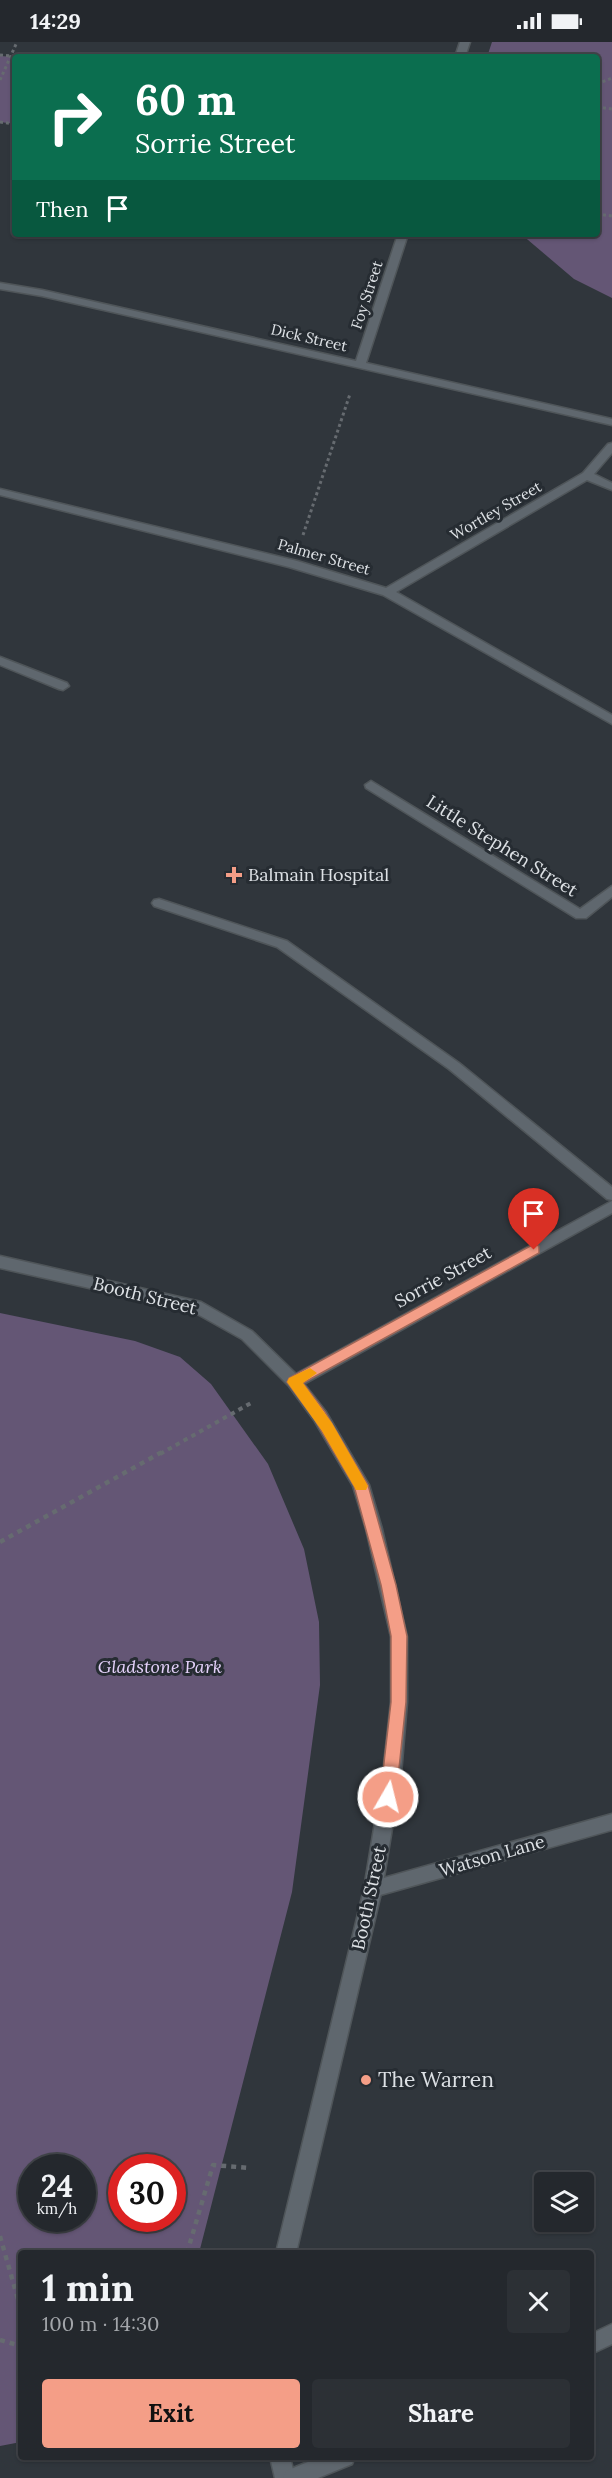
<!DOCTYPE html>
<html lang="en">
<head>
<meta charset="utf-8">
<style>
	:root { --surface:#24282d; --page:#2c3035; --text:#f1f3f6; --muted:#a3a6aa; --line:#414449; --accent:#f49e87 }
	body { margin:0; font-family:Lora,serif; background:var(--page); color:var(--text); height:100vh; display:flex; flex-direction:column; font-size:22px; white-space:nowrap }
	* { box-sizing:border-box; margin:0 }
	p { font-size:20px; color:var(--muted) }
	.icon { flex:none; width:33px; height:33px; fill:none; stroke:currentColor; stroke-width:2; stroke-linecap:round; stroke-linejoin:round }
	.map { position:relative; flex:1; overflow:hidden }
	.drawer { position:absolute; left:18px; top:2208px; width:576px; height:210px; display:flex; flex-direction:column; background:var(--surface); border-radius:6px; box-shadow:0 2px 4px #0004,0 0 0 2px var(--line) }
	.drawer>* { flex:none }
	.banner { position:absolute; left:12px; top:12px; width:588px; height:183px; border-radius:6px; box-shadow:0 2px 4px #0004,0 0 0 2px var(--line); background:#0b6e4f; color:#fff; overflow:hidden }
	.controls { position:absolute; left:534px; top:2130px; display:grid; gap:12px }
	.controls a { display:grid; place-items:center; width:60px; height:60px; border-radius:6px; background:var(--surface); box-shadow:0 2px 4px #0004,0 0 0 2px var(--line); font-size:30px }
	.speed { position:absolute; left:18px; top:2112px; display:flex; gap:12px; font-size:30px; font-weight:700; text-align:center }
	.speed>* { display:grid; place-content:center; width:78px; height:78px; border-radius:50%; background:var(--surface); box-shadow:0 2px 4px #0004,0 0 0 2px var(--line); line-height:1 }
	.speed small { font-size:15px; font-weight:400 }
	.speed .limit { border:9px solid #d22; background:#fff; color:#111 }
	.pin { position:absolute; display:grid; place-items:center; width:51px; height:51px; color:#fff; margin:-62px -26px; border-radius:50% 50% 50% 0; rotate:-45deg; box-shadow:0 0 6px #0007 }
	.pin .icon { rotate:45deg }
	.me { position:absolute; width:66px; margin:-33px; rotate:8deg; stroke-linejoin:round; filter:drop-shadow(0 0 4px #0008) }
	.turn { display:flex; align-items:center; gap:21px; height:126px; padding:0 24px; font-size:27px }
	.turn .icon { width:78px; height:78px; stroke-width:2.5 }
	.turn b { display:block; font-size:42px; line-height:51px }
	.then { display:flex; align-items:center; height:57px; padding:0 24px; background:#0003; gap:12px; font-size:22px }
	.round { display:grid; place-items:center; flex:none; width:63px; height:63px; border-radius:6px; background:var(--page) }
	.headline { display:flex; align-items:center; justify-content:space-between; height:102px; padding:0 24px }
	h1 { font-size:36px; font-weight:700; line-height:45px }
	.action { display:flex; gap:12px; margin-top:auto; padding:12px 24px }
	.action a { flex:1; height:69px; border-radius:6px; background:var(--accent); color:#111; font-size:24px; font-weight:700; line-height:69px; text-align:center }
	.action a+a { background:var(--page); color:var(--text) }
	.status { display:flex; justify-content:space-between; align-items:center; height:42px; padding:0 30px; background:var(--surface); direction:ltr }
	.status svg { height:16px; fill:currentColor }
	.map>svg:first-child { display:block }
	.green { fill:#645675; fill-rule:evenodd }
	.lines { fill:none; stroke-linecap:round; stroke-linejoin:round }
	.lane-casing { stroke:#4f5559; stroke-width:3 }
	.street-casing { stroke:#4f5559; stroke-width:3 }
	.secondary-casing { stroke:#4f5559; stroke-width:3 }
	.path-far2 { stroke:#666b70; stroke-width:3; stroke-dasharray:3 3; stroke-linecap:butt }
	.path-far1 { stroke:#666b70; stroke-width:4; stroke-dasharray:4.5 4.5; stroke-linecap:butt }
	.path { stroke:#666b70; stroke-width:4.5; stroke-dasharray:5 5; stroke-linecap:butt }
	.lane { fill:#5f676e; fill-rule:evenodd }
	.street { fill:#5f676e; fill-rule:evenodd }
	.secondary { fill:#5f676e; fill-rule:evenodd }
	.route { fill:#f49e87; stroke:#9f6758; stroke-width:1.5 }
	.slow { fill:#f59e0b }
	.poi-dot { fill:#f49e87; stroke:#262c32; stroke-width:2 }
	.labels { text-anchor:middle; stroke-width:6; stroke-linejoin:round; paint-order:stroke }
	.far-street-label { font-size:15px; fill:#dde1e5; stroke:#262c32 }
	.street-label { font-size:18px; fill:#dde1e5; stroke:#262c32 }
	.poi-label { font-size:18px; fill:#dde1e5; stroke:#262c32; text-anchor:start }
	.park-label { font-size:18px; font-style:italic; fill:#e5d2fb; stroke:#262c32 }
	.near-poi-label { font-size:21px; fill:#dde1e5; stroke:#262c32; text-anchor:start }
</style>
</head>
<body>
<div class="status"><b>14:29</b><svg viewBox="0 0 49 12"><path d="M0 12V9h3v3zM5 12V6h3v6zM10 12V3h3v9zM15 12V0h3v12zM26 1h20v11H26zM47 4h2v5h-2z"/></svg></div>
<div class="map">
<svg width="612" height="2436" viewBox="0 0 612 2436">
	<rect width="100%" height="100%" fill="#30363c"/>
	<!-- green -->
	<g class="green">
		<path d="M 492,0 L 612,0 L 612,256 L 574,237 L 521,192 L 597,192 L 597,15 L 487,15 Z"/>
		<path d="M 0,14 L 15,15 L 15,82 L 0,80 Z"/>
		<path d="M 0,1271 L 135,1299 L 180,1315 L 211,1342 L 268,1422 L 304,1507 L 319,1580 L 320,1643 L 292,1850 L 199,2211 L 21,2211 L 21,2400 L 0,2404 ZM 32,2126 L 82,2126 L 82,2176 L 32,2176 ZM 122,2126 L 172,2126 L 172,2176 L 122,2176 Z"/>
	</g>
	<g class="lines">
		<!-- lane casing -->
		<g class="lane-casing">
			<g id="lane">
				<path d="M 0,615 L 67,641 L 69,644 L 63,648 L 59,647 L 0,623 Z"/>
				<path d="M 371,739 L 580,867 L 612,844 L 612,855 L 586,876 L 576,876 L 366,746 L 365,743 Z"/>
				<path d="M 159,857 L 287,899 L 459,1021 L 612,1145 L 612,1158 L 607,1157 L 449,1027 L 277,905 L 154,864 L 152,861 L 154,858 Z"/>
				<path d="M 612,1772 L 612,1788 L 373,1855 L 367,1853 L 364,1847 L 367,1841 L 373,1839 Z"/>
			</g>
		</g>
		<!-- street casing -->
		<g class="street-casing">
			<g id="street">
				<path d="M 460,0 L 470,0 L 465,15 L 455,15 Z"/>
				<path d="M 398,192 L 408,192 L 366,321 L 612,377 L 612,383 L 42,254 L 0,247 L 0,241 L 42,248 L 356,319 Z"/>
				<path d="M 612,401 L 612,411 L 594,432 L 612,441 L 612,448 L 587,438 L 396,550 L 612,673 L 612,682 L 383,553 L 289,525 L 0,453 L 0,447 L 297,519 L 386,546 L 583,431 L 608,402 Z"/>
				<path d="M 612,1159 L 612,1171 L 304,1342 L 326,1370 L 369,1443 L 382,1487 L 407,1595 L 407,1660 L 401,1732 L 382,1847 L 296,2211 L 276,2211 L 364,1847 L 383,1732 L 391,1660 L 391,1595 L 366,1487 L 353,1444 L 314,1378 L 289,1344 L 242,1297 L 192,1269 L 0,1226 L 0,1214 L 201,1260 L 252,1289 L 296,1332 Z"/>
				<path d="M 270,2415 L 290,2415 L 295,2436 L 275,2436 Z"/>
			</g>
		</g>
		<!-- secondary casing -->
		<g class="secondary-casing">
			<g id="secondary">
				<path d="M 612,2282 L 612,2302 L 591,2312 L 591,2292 Z"/>
				<path d="M 320,2415 L 355,2415 L 352,2422 L 318,2436 L 283,2436 L 286,2429 Z"/>
			</g>
		</g>
		<!-- path-far2 -->
		<g class="path-far2">
			<path d="M 0,13 L 24,15"/>
			<path d="M 0,38 L 17,0"/>
			<path d="M 597,42 L 612,36"/>
			<path d="M 597,65 L 612,67"/>
			<path d="M 0,80 L 15,82"/>
			<path d="M 597,172 L 612,174"/>
			<path d="M 303,493 L 350,352"/>
		</g>
		<!-- path-far1 -->
		<path class="path-far1" d="M 160,1412 L 251,1361"/>
		<!-- path -->
		<g class="path">
			<path d="M 0,1500 L 162,1410"/>
			<path d="M 0,2194 L 21,2268"/>
			<path d="M 187,2211 L 213,2123 L 250,2126"/>
			<path d="M 0,2298 L 21,2304"/>
		</g>
		<!-- lane -->
		<use href="#lane" class="lane"/>
		<!-- street -->
		<use href="#street" class="street"/>
		<!-- secondary -->
		<use href="#secondary" class="secondary"/>
	</g>
	<!-- route -->
	<path class="route" d="M 534,1202 L 539,1204 L 539,1211 L 303,1341 L 325,1370 L 368,1443 L 396,1543 L 407,1594 L 406,1660 L 396,1755 L 394,1759 L 382,1759 L 380,1755 L 391,1660 L 391,1594 L 381,1543 L 354,1444 L 315,1378 L 287,1340 L 289,1336 Z"/>
	<!-- slow -->
	<path class="slow" d="M 310,1326 L 317,1331 L 303,1341 L 332,1381 L 368,1444 L 366,1448 L 356,1448 L 322,1389 L 287,1340 L 289,1336 Z"/>
	<!-- markers -->
	<g class="poi-dot">
		<path d="M231 824h6v6h6v6h-6v6h-6v-6h-6v-6h6z"/>
		<circle cx="366" cy="2038" r="6"/>
	</g>
	<g class="labels">
		<!-- far-street labels -->
		<g class="far-street-label">
			<text transform="translate(367 253) rotate(-72)" y="5">Foy Street</text>
			<text transform="translate(309 296) rotate(13)" y="5">Dick Street</text>
			<text transform="translate(496 469) rotate(-30)" y="5">Wortley Street</text>
			<text transform="translate(324 515) rotate(16)" y="5">Palmer Street</text>
		</g>
		<!-- street labels -->
		<g class="street-label">
			<text transform="translate(502 804) rotate(32)" y="6">Little Stephen Street</text>
			<text transform="translate(443 1235) rotate(-29)" y="6">Sorrie Street</text>
			<text transform="translate(145 1254) rotate(14)" y="6">Booth Street</text>
			<text transform="translate(492 1814) rotate(-16)" y="6">Watson Lane</text>
			<text transform="translate(369 1856) rotate(-78)" y="6">Booth Street</text>
		</g>
		<!-- poi labels -->
		<g class="poi-label">
			<text x="248" y="839">Balmain Hospital</text>
		</g>
		<!-- park labels -->
		<g class="park-label">
			<text x="160" y="1631">Gladstone Park</text>
		</g>
		<!-- near-poi labels -->
		<g class="near-poi-label">
			<text x="378" y="2045">The Warren</text>
		</g>
	</g>
</svg>
<div class="controls">
<a><svg class="icon" aria-label="layers" viewBox="0 0 24 24"><path d="M12 4l9 5-9 5-9-5zM3 14l9 5 9-5"/></svg></a>
</div>
<div class="speed"><div>24<small>km/h</small></div><div class="limit">30</div></div>
<div class="pin" style="left:534px;top:1208px;background:#d93025"><svg class="icon" aria-label="arrive" viewBox="0 0 24 24"><path d="M6 21V4h12l-3 4 3 4H6"/></svg></div>
<svg class="me" style="left:388px;top:1755px" viewBox="-20 -20 40 40"><circle r="17" fill="#f49e87" stroke="#fff" stroke-width="3"/><path d="M0-11L8 9 0 5-8 9z" fill="#fff"/></svg>
<div class="banner">
<div class="turn"><svg class="icon" aria-label="right" viewBox="0 0 24 24"><path d="M7 20v-9h11M14 6l5 5-5 5"/></svg><div><b>60 m</b>Sorrie Street</div></div>
<div class="then">Then<svg class="icon" aria-label="arrive" viewBox="0 0 24 24"><path d="M6 21V4h12l-3 4 3 4H6"/></svg></div>
</div>
<section class="drawer">
<div class="headline"><div><h1>1 min</h1><p>100 m · 14:30</p></div><a class="round"><svg class="icon" aria-label="close" viewBox="0 0 24 24"><path d="M6 6l12 12M18 6L6 18"/></svg></a></div>
<div class="action"><a>Exit</a><a>Share</a></div>
</section>
</div>
</body>
</html>
